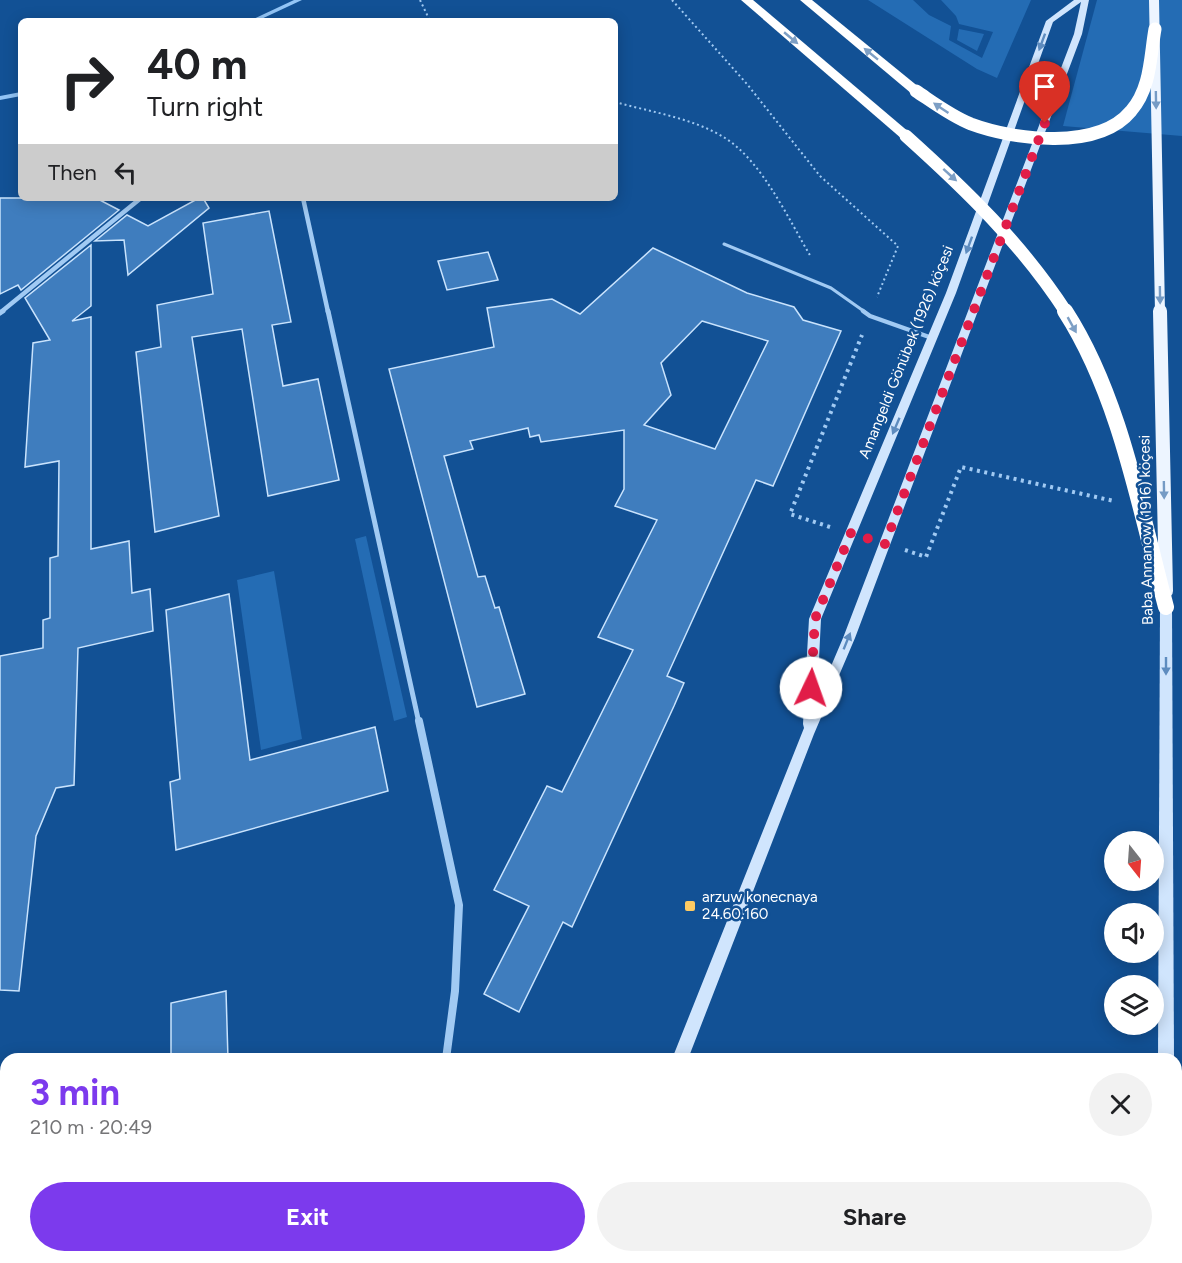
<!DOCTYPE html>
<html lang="en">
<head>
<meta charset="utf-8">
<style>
	:root { --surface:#fff; --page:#f2f2f2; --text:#202124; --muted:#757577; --accent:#7c3aed }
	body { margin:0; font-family:Figtree,sans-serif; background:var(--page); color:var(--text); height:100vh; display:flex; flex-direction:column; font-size:22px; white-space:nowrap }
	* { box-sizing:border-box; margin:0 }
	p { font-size:20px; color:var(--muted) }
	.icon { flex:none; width:33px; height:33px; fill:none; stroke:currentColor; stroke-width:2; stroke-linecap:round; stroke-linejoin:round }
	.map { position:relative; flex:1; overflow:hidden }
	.sheet { position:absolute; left:0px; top:1053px; width:1182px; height:210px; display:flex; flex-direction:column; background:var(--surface); border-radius:18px 18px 0 0; box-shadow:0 3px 15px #0003 }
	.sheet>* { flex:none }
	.banner { position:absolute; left:18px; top:18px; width:600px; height:183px; border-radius:9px; box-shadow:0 3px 15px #0003; background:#fff; color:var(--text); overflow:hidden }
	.needle { width:39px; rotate:163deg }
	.fabs { position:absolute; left:1104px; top:831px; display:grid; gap:12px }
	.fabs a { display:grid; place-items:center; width:60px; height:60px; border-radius:50%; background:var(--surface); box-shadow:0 3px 15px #0003; font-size:30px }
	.pin { position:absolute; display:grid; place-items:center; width:51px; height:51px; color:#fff; margin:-62px -26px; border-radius:50% 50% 50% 0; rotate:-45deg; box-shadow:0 0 6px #0007 }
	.pin .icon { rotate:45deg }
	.me { position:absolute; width:66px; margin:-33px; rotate:3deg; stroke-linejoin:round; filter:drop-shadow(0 0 4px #0008) }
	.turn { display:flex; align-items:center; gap:21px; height:126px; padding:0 30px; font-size:27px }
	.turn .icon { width:78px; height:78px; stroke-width:2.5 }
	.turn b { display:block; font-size:42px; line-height:51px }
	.then { display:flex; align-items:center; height:57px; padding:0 30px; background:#0003; gap:12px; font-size:22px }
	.round { display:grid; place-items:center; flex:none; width:63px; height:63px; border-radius:32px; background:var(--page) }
	.overview { display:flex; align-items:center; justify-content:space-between; height:102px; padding:0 30px }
	h1 { font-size:36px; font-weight:700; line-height:45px; color:var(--accent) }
	.action { display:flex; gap:12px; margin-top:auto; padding:12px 30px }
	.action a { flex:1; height:69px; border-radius:36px; background:var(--accent); color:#fff; font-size:24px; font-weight:700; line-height:69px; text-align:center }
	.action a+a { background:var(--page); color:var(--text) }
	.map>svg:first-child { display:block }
	.green { fill:#246cb4 }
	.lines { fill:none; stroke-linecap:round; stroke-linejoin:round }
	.stream { fill:#93c5f6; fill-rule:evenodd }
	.building { fill:#3f7dbe; stroke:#c9e3fd; stroke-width:1.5; fill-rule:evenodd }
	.path-far1 { stroke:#a1caf3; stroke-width:2; stroke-dasharray:2 3; stroke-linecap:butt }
	.path { stroke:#a1caf3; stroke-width:4; stroke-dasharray:3 4.5; stroke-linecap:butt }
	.lane-far1 { stroke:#a1caf3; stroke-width:3 }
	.lane { stroke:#a1caf3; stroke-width:4.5 }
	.street-far2 { stroke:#a1caf3; stroke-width:4.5 }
	.street-far1 { stroke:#a1caf3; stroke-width:5 }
	.street { stroke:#a1caf3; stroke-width:8 }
	.secondary { fill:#d0e5fd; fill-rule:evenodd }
	.highway { fill:#fff; fill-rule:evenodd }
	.primary-bridge-far1 { stroke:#edf5ff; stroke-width:10 }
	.primary-bridge { stroke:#edf5ff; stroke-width:14 }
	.highway-bridge-far1 { stroke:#fff; stroke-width:13 }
	.highway-bridge { stroke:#fff; stroke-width:16 }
	.oneway { fill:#7d9fc5 }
	.oneway2 { fill:#5e8cbf }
	.oneway3 { fill:#759bc5 }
	.route { stroke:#e11d48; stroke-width:10; stroke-dasharray:0 18 }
	.poi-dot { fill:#ffcb63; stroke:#125195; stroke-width:2 }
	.labels { text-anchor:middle; stroke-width:5; stroke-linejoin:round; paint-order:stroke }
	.street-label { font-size:15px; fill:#fff; stroke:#125195 }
	.poi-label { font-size:15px; fill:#fff; stroke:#125195; text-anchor:start }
</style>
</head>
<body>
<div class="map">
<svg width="1182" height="1263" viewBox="0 0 1182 1263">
	<rect width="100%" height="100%" fill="#125195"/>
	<!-- green -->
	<g class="green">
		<path d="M 868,0 L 913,0 L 929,15 L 951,26 L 949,40 L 982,58 L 993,32 L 959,24 L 956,16 L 941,0 L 1031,0 L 997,78 L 977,69 Z"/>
		<path d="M 1097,0 L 1182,0 L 1182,136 L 1063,126 Z"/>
		<path d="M 959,29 L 984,34 L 977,51 L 957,40 Z"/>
		<path d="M 366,536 L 407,717 L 394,721 L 355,539 Z"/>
		<path d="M 274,571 L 302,739 L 261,750 L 237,580 Z"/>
	</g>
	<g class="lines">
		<!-- stream -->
		<g class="stream">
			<path d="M 294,0 L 302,0 L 257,21 L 249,21 Z"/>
			<path d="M 21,92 L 21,96 L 0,100 L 0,96 Z"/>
		</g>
	</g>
	<!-- building -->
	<g class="building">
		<path d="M 0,198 L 96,198 L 119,210 L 21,290 L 18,285 L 0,294 Z"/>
		<path d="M 199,198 L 203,198 L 209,208 L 128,275 L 124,240 L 95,241 L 127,215 L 148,226 Z"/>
		<path d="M 269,211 L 291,322 L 272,325 L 283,386 L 318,379 L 339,480 L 268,496 L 242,329 L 192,337 L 219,516 L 155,532 L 136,352 L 161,347 L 157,305 L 213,294 L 203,223 Z"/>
		<path d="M 91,245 L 91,306 L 72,321 L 91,317 L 91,549 L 129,541 L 132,593 L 150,589 L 153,631 L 78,648 L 74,785 L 56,788 L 36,836 L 19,991 L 0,990 L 0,656 L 43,648 L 43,620 L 50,618 L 50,558 L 58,556 L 59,461 L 25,467 L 33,343 L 50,340 L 25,298 Z"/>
		<path d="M 653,248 L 747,293 L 794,307 L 803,320 L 841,331 L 773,486 L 756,480 L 667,676 L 684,683 L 674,706 L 572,927 L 563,922 L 519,1012 L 484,994 L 529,906 L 494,890 L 547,786 L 562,792 L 633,650 L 598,637 L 657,520 L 615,506 L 624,489 L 624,430 L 541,442 L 539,435 L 530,437 L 528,428 L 470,441 L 473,449 L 444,456 L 478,577 L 485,576 L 495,608 L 499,607 L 525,694 L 477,707 L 389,369 L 494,347 L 487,308 L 552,299 L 580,314 ZM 702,321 L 768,341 L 715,449 L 644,425 L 671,395 L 661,363 Z"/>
		<path d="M 488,252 L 498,280 L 447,290 L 438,261 Z"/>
		<path d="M 229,594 L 250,760 L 375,727 L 388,791 L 176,850 L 170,782 L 180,779 L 166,610 Z"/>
		<path d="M 226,991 L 228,1059 L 171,1059 L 171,1003 Z"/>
	</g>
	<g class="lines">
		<!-- path-far1 -->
		<g class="path-far1">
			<path d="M 420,0 L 430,21"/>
			<path d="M 672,0 L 747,84 L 820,176 L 898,246 L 877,297"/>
			<path d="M 615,102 C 651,112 693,118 725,138 C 762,161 789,220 811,257"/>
		</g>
		<!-- path -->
		<g class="path">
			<path d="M 830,527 L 790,514 L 862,335"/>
			<path d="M 905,550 L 926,557 L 961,467 L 1114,501"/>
		</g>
		<!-- lane-far1 -->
		<path class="lane-far1" d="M 724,244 L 831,288 L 865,312"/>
		<!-- lane -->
		<path class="lane" d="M 863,311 L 870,316 L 932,338"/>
		<!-- street-far2 -->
		<g class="street-far2">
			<path d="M 303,198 L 328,312"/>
			<path d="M 1,312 L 141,198"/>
		</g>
		<!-- street-far1 -->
		<g class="street-far1">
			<path d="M 328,311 L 419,723"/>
			<path d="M 0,313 L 3,311"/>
		</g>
		<!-- street -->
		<g class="street">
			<path d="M 419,721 L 459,905 L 455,991 L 446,1059"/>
			<path d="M 453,1257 L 454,1263"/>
		</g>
		<!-- secondary -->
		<g class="secondary">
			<path d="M 1074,0 L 1089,0 L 1082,34 L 855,638 L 814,734 L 688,1059 L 672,1059 L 804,728 L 803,724 L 809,619 L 946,293 L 1046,21 ZM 1081,2 L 1074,34 L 843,638 L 817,699 L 821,619 L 956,293 L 1053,22 Z"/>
			<path d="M 1166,602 L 1170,603 L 1172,607 L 1174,1059 L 1158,1059 L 1160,607 L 1162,603 Z"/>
			<path d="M 489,1257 L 513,1257 L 511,1263 L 487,1263 Z"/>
			<path d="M 624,1257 L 640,1257 L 641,1263 L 625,1263 Z"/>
			<rect x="1159" y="1257" width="16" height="6"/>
		</g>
		<!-- highway -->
		<g class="highway">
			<path d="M 741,0 L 753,0 L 910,133 L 912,136 L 910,139 L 902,139 Z"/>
			<path d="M 800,0 L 812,0 L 920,88 L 920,94 L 912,94 Z"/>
		</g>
		<!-- primary-bridge-far1 -->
		<path class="primary-bridge-far1" d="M 1154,0 L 1160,312"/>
		<!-- primary-bridge -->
		<path class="primary-bridge" d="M 1160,311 L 1166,591"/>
		<!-- highway-bridge-far1 -->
		<g class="highway-bridge-far1">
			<path d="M 916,91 C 934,103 951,116 971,124 C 1014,140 1098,151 1131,111 C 1151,88 1150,57 1155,29"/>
			<path d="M 906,136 C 966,190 1022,244 1066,312"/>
		</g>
		<!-- highway-bridge -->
		<path class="highway-bridge" d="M 1065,311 C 1120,396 1140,510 1166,607"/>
	</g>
	<!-- one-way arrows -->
	<defs><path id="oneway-solid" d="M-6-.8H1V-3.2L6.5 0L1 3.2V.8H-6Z" transform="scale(1.5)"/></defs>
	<g class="oneway">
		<use href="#oneway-solid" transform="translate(791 38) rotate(40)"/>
		<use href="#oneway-solid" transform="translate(871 54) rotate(-141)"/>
		<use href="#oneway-solid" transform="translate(941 108) rotate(-146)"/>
		<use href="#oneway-solid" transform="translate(950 175) rotate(42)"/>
		<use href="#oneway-solid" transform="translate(1072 325) rotate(61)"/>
	</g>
	<g class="oneway2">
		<use href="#oneway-solid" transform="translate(1042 42) rotate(110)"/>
		<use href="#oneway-solid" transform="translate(969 245) rotate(110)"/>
		<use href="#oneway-solid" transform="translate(896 426) rotate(113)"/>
		<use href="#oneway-solid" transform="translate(847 641) rotate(-68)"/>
		<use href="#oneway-solid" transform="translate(1166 666) rotate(90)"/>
	</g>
	<g class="oneway3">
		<use href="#oneway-solid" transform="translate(1156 100) rotate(89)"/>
		<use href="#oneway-solid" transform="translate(1160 295) rotate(89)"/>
		<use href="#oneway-solid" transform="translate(1164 490) rotate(89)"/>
	</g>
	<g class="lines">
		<!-- route -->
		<path class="route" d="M 811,688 L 815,619 L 851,533 L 885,544 L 1045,123"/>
	</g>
	<!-- markers -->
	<rect class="poi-dot" x="684" y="900" width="12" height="12" rx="3"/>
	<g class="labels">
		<!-- street labels -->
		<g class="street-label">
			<text transform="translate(906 352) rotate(-68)" y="5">Amangeldi Gönübek (1926) köçesi</text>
			<text transform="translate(1146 530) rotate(-91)" y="5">Baba Annanow (1916) köçesi</text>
		</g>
		<!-- poi labels -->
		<g class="poi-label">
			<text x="702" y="902">arzuw konecnaya<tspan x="702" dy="17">24.60.160</tspan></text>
		</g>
	</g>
</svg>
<div class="fabs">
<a><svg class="needle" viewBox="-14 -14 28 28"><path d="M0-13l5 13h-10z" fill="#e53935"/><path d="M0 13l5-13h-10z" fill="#757577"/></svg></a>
<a><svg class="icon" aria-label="sound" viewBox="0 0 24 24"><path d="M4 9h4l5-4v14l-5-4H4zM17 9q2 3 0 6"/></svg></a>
<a><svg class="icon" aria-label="layers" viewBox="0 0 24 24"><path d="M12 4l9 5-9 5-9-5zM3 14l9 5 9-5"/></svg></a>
</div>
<div class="pin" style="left:1045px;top:123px;background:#d93025"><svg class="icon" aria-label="arrive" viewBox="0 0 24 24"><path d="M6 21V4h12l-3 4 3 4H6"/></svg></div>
<svg class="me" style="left:811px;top:688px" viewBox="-20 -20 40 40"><circle r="19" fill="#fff"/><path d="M0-13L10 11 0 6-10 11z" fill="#e11d48"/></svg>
<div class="banner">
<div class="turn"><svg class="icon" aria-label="right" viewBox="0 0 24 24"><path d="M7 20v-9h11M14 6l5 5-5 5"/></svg><div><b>40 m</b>Turn right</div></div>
<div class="then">Then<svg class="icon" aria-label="left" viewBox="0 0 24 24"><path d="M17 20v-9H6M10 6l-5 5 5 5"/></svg></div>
</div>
<section class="sheet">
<div class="overview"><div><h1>3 min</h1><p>210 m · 20:49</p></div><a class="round"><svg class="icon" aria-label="close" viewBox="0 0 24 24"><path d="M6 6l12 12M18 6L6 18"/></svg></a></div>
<div class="action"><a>Exit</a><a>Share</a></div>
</section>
</div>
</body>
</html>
